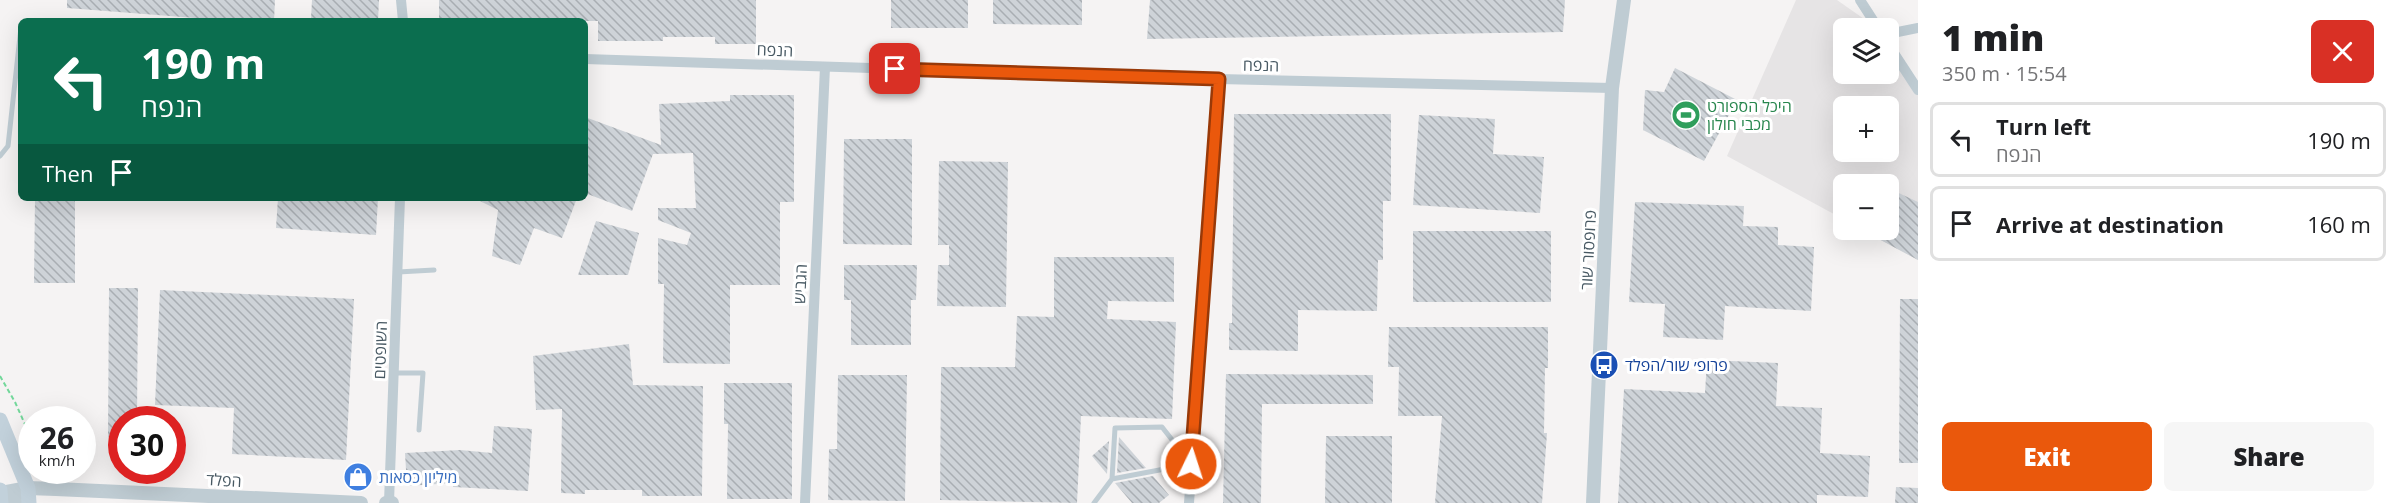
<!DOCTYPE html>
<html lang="en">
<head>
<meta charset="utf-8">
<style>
	:root { --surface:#fff; --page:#f6f6f6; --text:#202124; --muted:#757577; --line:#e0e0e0; --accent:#ea580c }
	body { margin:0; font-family:"Open Sans","Noto Sans Hebrew",sans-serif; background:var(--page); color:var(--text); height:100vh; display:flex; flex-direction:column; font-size:22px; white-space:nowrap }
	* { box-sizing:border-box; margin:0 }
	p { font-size:20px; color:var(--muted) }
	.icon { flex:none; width:33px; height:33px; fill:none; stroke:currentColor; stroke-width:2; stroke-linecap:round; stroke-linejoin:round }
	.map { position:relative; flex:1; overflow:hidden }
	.drawer { display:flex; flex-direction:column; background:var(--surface); width:480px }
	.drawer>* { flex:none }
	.hud { position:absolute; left:18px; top:18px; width:570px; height:183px; border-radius:9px; box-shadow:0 6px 24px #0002; background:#0b6e4f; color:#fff; overflow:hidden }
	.fabs { position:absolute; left:1833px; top:18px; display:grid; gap:12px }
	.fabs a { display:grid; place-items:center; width:66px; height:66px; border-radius:9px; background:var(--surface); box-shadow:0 6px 24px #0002; font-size:30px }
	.speed { position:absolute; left:18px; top:406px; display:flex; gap:12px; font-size:30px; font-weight:700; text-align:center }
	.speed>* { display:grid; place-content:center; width:78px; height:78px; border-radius:50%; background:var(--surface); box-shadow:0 6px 24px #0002; line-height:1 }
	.speed small { font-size:15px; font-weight:400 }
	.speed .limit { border:9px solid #d22; background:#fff; color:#111 }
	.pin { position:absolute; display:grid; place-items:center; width:51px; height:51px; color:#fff; margin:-26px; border-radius:12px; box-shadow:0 3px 9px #0006 }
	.me { position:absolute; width:66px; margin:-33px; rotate:4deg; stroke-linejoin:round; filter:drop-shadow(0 0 4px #0008) }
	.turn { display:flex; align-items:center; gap:21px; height:126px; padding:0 24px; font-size:27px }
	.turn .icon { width:78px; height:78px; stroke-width:2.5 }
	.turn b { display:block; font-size:42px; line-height:51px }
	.then { display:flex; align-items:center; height:57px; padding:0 24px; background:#0003; gap:12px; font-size:22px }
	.round { display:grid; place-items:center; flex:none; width:63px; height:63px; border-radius:9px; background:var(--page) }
	.headline { display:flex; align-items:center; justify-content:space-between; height:102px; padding:0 24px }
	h1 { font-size:36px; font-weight:800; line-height:45px }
	.button { display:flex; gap:12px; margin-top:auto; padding:12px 24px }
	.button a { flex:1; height:69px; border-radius:9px; background:var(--accent); color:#fff; font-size:24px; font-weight:800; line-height:69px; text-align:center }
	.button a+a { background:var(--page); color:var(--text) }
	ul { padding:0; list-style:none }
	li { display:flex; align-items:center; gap:18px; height:75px; margin:0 12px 9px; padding:0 12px; border:3px solid var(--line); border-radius:9px }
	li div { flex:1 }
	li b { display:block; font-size:22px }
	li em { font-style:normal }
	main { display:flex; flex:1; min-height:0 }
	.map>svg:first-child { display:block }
	.education { fill:#e6e4e5; fill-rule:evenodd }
	.building { fill:url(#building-back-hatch) }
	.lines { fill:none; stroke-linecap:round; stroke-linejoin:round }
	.path { stroke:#72d79a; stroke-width:2; stroke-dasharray:4.5 3; stroke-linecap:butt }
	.service { stroke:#bfccd3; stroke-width:5 }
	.minor { stroke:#bfccd3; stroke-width:10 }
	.tertiary { stroke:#bfccd3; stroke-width:14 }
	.secondary { stroke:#c2d1db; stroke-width:15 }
	.route-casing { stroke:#983908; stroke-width:15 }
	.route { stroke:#ea580c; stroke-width:10 }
	.labels { text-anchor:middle; stroke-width:6; stroke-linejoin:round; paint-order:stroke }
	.street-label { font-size:16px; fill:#485963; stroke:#fff }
	.leisure-label { font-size:16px; fill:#27864d; stroke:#fff; text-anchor:start }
	.transit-label { font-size:16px; fill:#164399; stroke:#fff; text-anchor:start }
	.shop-label { font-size:16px; fill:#366cbe; stroke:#fff; text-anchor:start }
</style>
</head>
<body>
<main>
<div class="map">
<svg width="1918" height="503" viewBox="0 0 1918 503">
	<defs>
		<pattern id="building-back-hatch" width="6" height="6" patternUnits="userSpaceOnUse" patternTransform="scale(1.5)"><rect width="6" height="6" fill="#ced3d8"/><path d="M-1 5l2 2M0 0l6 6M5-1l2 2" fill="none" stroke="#a9aeb3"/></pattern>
	</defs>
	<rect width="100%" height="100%" fill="#f5f3f3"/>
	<!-- education -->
	<path class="education" d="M 1796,0 L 1837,0 L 1877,28 L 1844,28 L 1844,74 L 1888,74 L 1889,37 L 1893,40 L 1918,90 L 1918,260 L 1862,230 L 1888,230 L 1888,184 L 1844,184 L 1843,219 L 1727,156 ZM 1844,106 L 1888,106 L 1888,152 L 1844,152 Z"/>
	<!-- building -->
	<g class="building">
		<path d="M 67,0 L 275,0 L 274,21 L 234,21 L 67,8 Z"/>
		<path d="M 312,0 L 379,0 L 378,21 L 311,19 Z"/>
		<path d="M 439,0 L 756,0 L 756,44 L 715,44 L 715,37 L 663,37 L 663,41 L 598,41 L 598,21 L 439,21 Z"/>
		<rect x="891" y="0" width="77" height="28"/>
		<path d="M 993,0 L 1082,0 L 1082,25 L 993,24 Z"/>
		<path d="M 1150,0 L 1565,0 L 1563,32 L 1147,39 Z"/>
		<path d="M 1675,68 L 1737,100 L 1704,161 L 1643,130 L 1645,90 L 1664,92 Z"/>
		<path d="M 730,95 L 794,95 L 794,202 L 780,202 L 780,285 L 730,285 L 730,364 L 663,363 L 664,284 L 658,284 L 658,238 L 687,245 L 691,233 L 658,220 L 658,208 L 696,208 L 693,153 L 653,154 L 632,211 L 585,193 L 585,117 L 661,145 L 659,104 L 730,101 Z"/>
		<path d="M 1234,114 L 1391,114 L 1391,201 L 1383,201 L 1383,260 L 1378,260 L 1377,311 L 1298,310 L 1298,351 L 1229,350 L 1229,323 L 1232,323 Z"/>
		<path d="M 1419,115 L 1495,119 L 1493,154 L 1544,157 L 1540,213 L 1413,205 Z"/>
		<path d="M 844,139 L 912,139 L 912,245 L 843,244 Z"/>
		<path d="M 939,161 L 1008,162 L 1006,307 L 937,306 L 938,265 L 949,265 L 949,245 L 938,245 Z"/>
		<path d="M 1888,188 L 1918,202 L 1918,260 L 1862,230 L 1888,230 Z"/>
		<path d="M 35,198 L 75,198 L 75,283 L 34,283 Z"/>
		<path d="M 278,198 L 378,198 L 376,235 L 276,228 Z"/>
		<path d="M 474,198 L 577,198 L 562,238 L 534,228 L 520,265 L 492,256 L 498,210 Z"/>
		<path d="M 1635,202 L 1744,206 L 1743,226 L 1778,227 L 1778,245 L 1814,247 L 1811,311 L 1725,306 L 1723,340 L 1663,337 L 1665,304 L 1629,302 Z"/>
		<path d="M 596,221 L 639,233 L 628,275 L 578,275 Z"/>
		<rect x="1413" y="231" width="138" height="71"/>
		<path d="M 1054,257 L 1174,257 L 1174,302 L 1108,301 L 1107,319 L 1176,322 L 1172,419 L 1081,416 L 1077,503 L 940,500 L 941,367 L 1015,367 L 1017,316 L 1054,317 Z"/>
		<path d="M 844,265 L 917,265 L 916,300 L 911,300 L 911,345 L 851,345 L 851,300 L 844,300 Z"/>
		<path d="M 109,288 L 138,288 L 137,420 L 122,420 L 122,437 L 108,437 Z"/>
		<path d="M 160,290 L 354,299 L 346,460 L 232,454 L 234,408 L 155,405 Z"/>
		<path d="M 1900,299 L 1918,299 L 1918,463 L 1899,463 Z"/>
		<path d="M 1389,327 L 1548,327 L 1548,368 L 1545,368 L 1544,433 L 1547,433 L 1542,503 L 1435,503 L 1442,416 L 1398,416 L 1399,367 L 1388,367 Z"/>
		<path d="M 629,344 L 633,385 L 703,386 L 702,496 L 642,496 L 642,490 L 585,490 L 585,494 L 561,493 L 562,409 L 536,410 L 533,356 Z"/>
		<path d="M 1707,360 L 1778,363 L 1776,406 L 1822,408 L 1820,453 L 1870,456 L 1868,497 L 1817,495 L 1817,503 L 1618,503 L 1624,389 L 1705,393 Z"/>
		<path d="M 1226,374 L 1373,375 L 1373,404 L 1262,404 L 1261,503 L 1223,503 Z"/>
		<path d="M 838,375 L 907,375 L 905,501 L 828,500 L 829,449 L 837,449 Z"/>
		<path d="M 724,383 L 792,383 L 792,499 L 727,499 L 728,424 L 724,424 Z"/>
		<path d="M 494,426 L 532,429 L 528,491 L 453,487 L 453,483 L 407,486 L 405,453 L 460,450 L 492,453 Z"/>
		<path d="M 1326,436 L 1392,436 L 1392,503 L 1325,503 Z"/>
		<path d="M 1119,437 L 1146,468 L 1117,473 Z"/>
		<path d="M 1109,441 L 1107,474 L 1092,456 Z"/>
		<path d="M 1153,476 L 1169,495 L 1159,503 L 1132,503 L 1115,483 Z"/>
		<path d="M 1896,487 L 1918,488 L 1918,503 L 1895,503 Z"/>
	</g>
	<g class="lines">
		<!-- path -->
		<path class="path" d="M 0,376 L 15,402 L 32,440"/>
		<!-- service -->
		<g class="service">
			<path d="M 33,21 L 47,21"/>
			<path d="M 0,156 L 8,146 L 21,27"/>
			<path d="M 398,272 L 434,270"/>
			<path d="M 395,373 L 423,373 L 419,430"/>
			<path d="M 1094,503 L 1112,479 L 1191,464 L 1162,427 L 1115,428 L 1112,479"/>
		</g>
		<!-- minor -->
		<g class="minor">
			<path d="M 401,0 L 403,21"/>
			<path d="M 1860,0 L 1878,28"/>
			<path d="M 1888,34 L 1918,28"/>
			<path d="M 1888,44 L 1918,90"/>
			<path d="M 585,59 L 1219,79 L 1612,88"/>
			<path d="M 389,502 L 400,198"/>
			<path d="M 805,503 L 825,67"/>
			<path d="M 1189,503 L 1219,79"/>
		</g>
		<!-- tertiary -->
		<g class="tertiary">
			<path d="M 1,493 L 28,488 L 56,489 L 361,503"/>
			<path d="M 1,493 L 20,503"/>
			<path d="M 386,503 L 392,503"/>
			<path d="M 1593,503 L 1612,88 L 1624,0"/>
		</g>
		<!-- secondary -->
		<g class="secondary">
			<path d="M 0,420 L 28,488 L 29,503"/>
			<path d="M 0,490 L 1,503"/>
		</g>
	</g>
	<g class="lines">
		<!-- route casing -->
		<g class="route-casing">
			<path id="route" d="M 895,69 L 1219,79 L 1191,464"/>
		</g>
		<!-- route -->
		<use href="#route" class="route"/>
	</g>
	<!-- icons -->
	<defs>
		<g id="stadium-disc" transform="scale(1.5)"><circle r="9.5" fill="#2e9e5b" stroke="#fff"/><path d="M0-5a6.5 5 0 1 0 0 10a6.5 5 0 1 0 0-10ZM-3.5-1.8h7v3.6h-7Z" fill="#fff"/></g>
		<g id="bus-disc" transform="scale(1.5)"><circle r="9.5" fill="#1a4fb4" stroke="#fff"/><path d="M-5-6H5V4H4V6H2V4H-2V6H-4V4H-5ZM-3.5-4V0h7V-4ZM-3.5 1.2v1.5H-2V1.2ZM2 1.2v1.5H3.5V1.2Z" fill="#fff"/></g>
		<g id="shop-disc" transform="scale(1.5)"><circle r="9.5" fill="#3f7fe0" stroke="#fff"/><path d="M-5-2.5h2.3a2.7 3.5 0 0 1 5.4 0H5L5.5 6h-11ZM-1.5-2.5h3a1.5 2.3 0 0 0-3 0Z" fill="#fff"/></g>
	</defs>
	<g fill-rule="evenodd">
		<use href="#stadium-disc" x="1686" y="115"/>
		<use href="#bus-disc" x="1604" y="365"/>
		<use href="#shop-disc" x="358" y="477"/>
	</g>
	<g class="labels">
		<!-- street labels -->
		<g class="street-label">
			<text transform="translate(775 50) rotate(2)" y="6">הנפח</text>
			<text transform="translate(1261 65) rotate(1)" y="6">הנפח</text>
			<text transform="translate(1588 250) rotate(-87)" y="6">פרופסור שור</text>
			<text transform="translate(800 284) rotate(-87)" y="6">הגביש</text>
			<text transform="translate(380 350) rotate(-88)" y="6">השופטים</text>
			<text transform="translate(224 480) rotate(3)" y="6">הפלד</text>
		</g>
		<!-- leisure labels -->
		<g class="leisure-label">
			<text x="1707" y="112">היכל הספורט<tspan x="1707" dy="18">מכבי חולון</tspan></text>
		</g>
		<!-- transit labels -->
		<g class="transit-label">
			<text x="1625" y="371">פרופ׳ שור/הפלד</text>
		</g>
		<!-- shop labels -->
		<g class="shop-label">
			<text x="379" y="483">מיליון כסאות</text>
		</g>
	</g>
</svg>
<div class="fabs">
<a><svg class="icon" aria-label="layers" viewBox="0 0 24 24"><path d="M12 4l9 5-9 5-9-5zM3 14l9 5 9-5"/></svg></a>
<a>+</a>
<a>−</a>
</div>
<div class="speed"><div>26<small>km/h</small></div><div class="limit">30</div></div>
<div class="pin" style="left:895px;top:69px;background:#d93025"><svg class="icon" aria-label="arrive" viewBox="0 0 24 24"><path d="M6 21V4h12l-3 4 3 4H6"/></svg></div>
<svg class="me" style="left:1191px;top:464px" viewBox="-20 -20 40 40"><circle r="17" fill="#ea580c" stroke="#fff" stroke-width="3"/><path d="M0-11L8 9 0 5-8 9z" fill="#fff"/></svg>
<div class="hud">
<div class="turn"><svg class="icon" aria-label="left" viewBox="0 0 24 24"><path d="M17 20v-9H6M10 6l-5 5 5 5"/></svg><div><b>190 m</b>הנפח</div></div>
<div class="then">Then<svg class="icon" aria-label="arrive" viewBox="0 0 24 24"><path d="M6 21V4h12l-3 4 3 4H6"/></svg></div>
</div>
</div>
<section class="drawer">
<div class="headline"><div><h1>1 min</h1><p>350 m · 15:54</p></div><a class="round" style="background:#d93025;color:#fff"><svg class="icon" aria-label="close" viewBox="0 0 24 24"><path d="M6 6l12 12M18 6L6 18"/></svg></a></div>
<ul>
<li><svg class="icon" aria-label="left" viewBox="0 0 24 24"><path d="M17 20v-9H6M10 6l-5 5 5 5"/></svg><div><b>Turn left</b><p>הנפח</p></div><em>190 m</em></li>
<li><svg class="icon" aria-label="arrive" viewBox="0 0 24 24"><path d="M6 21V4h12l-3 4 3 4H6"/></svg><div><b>Arrive at destination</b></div><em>160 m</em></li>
</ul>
<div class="button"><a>Exit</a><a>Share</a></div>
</section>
</main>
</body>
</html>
